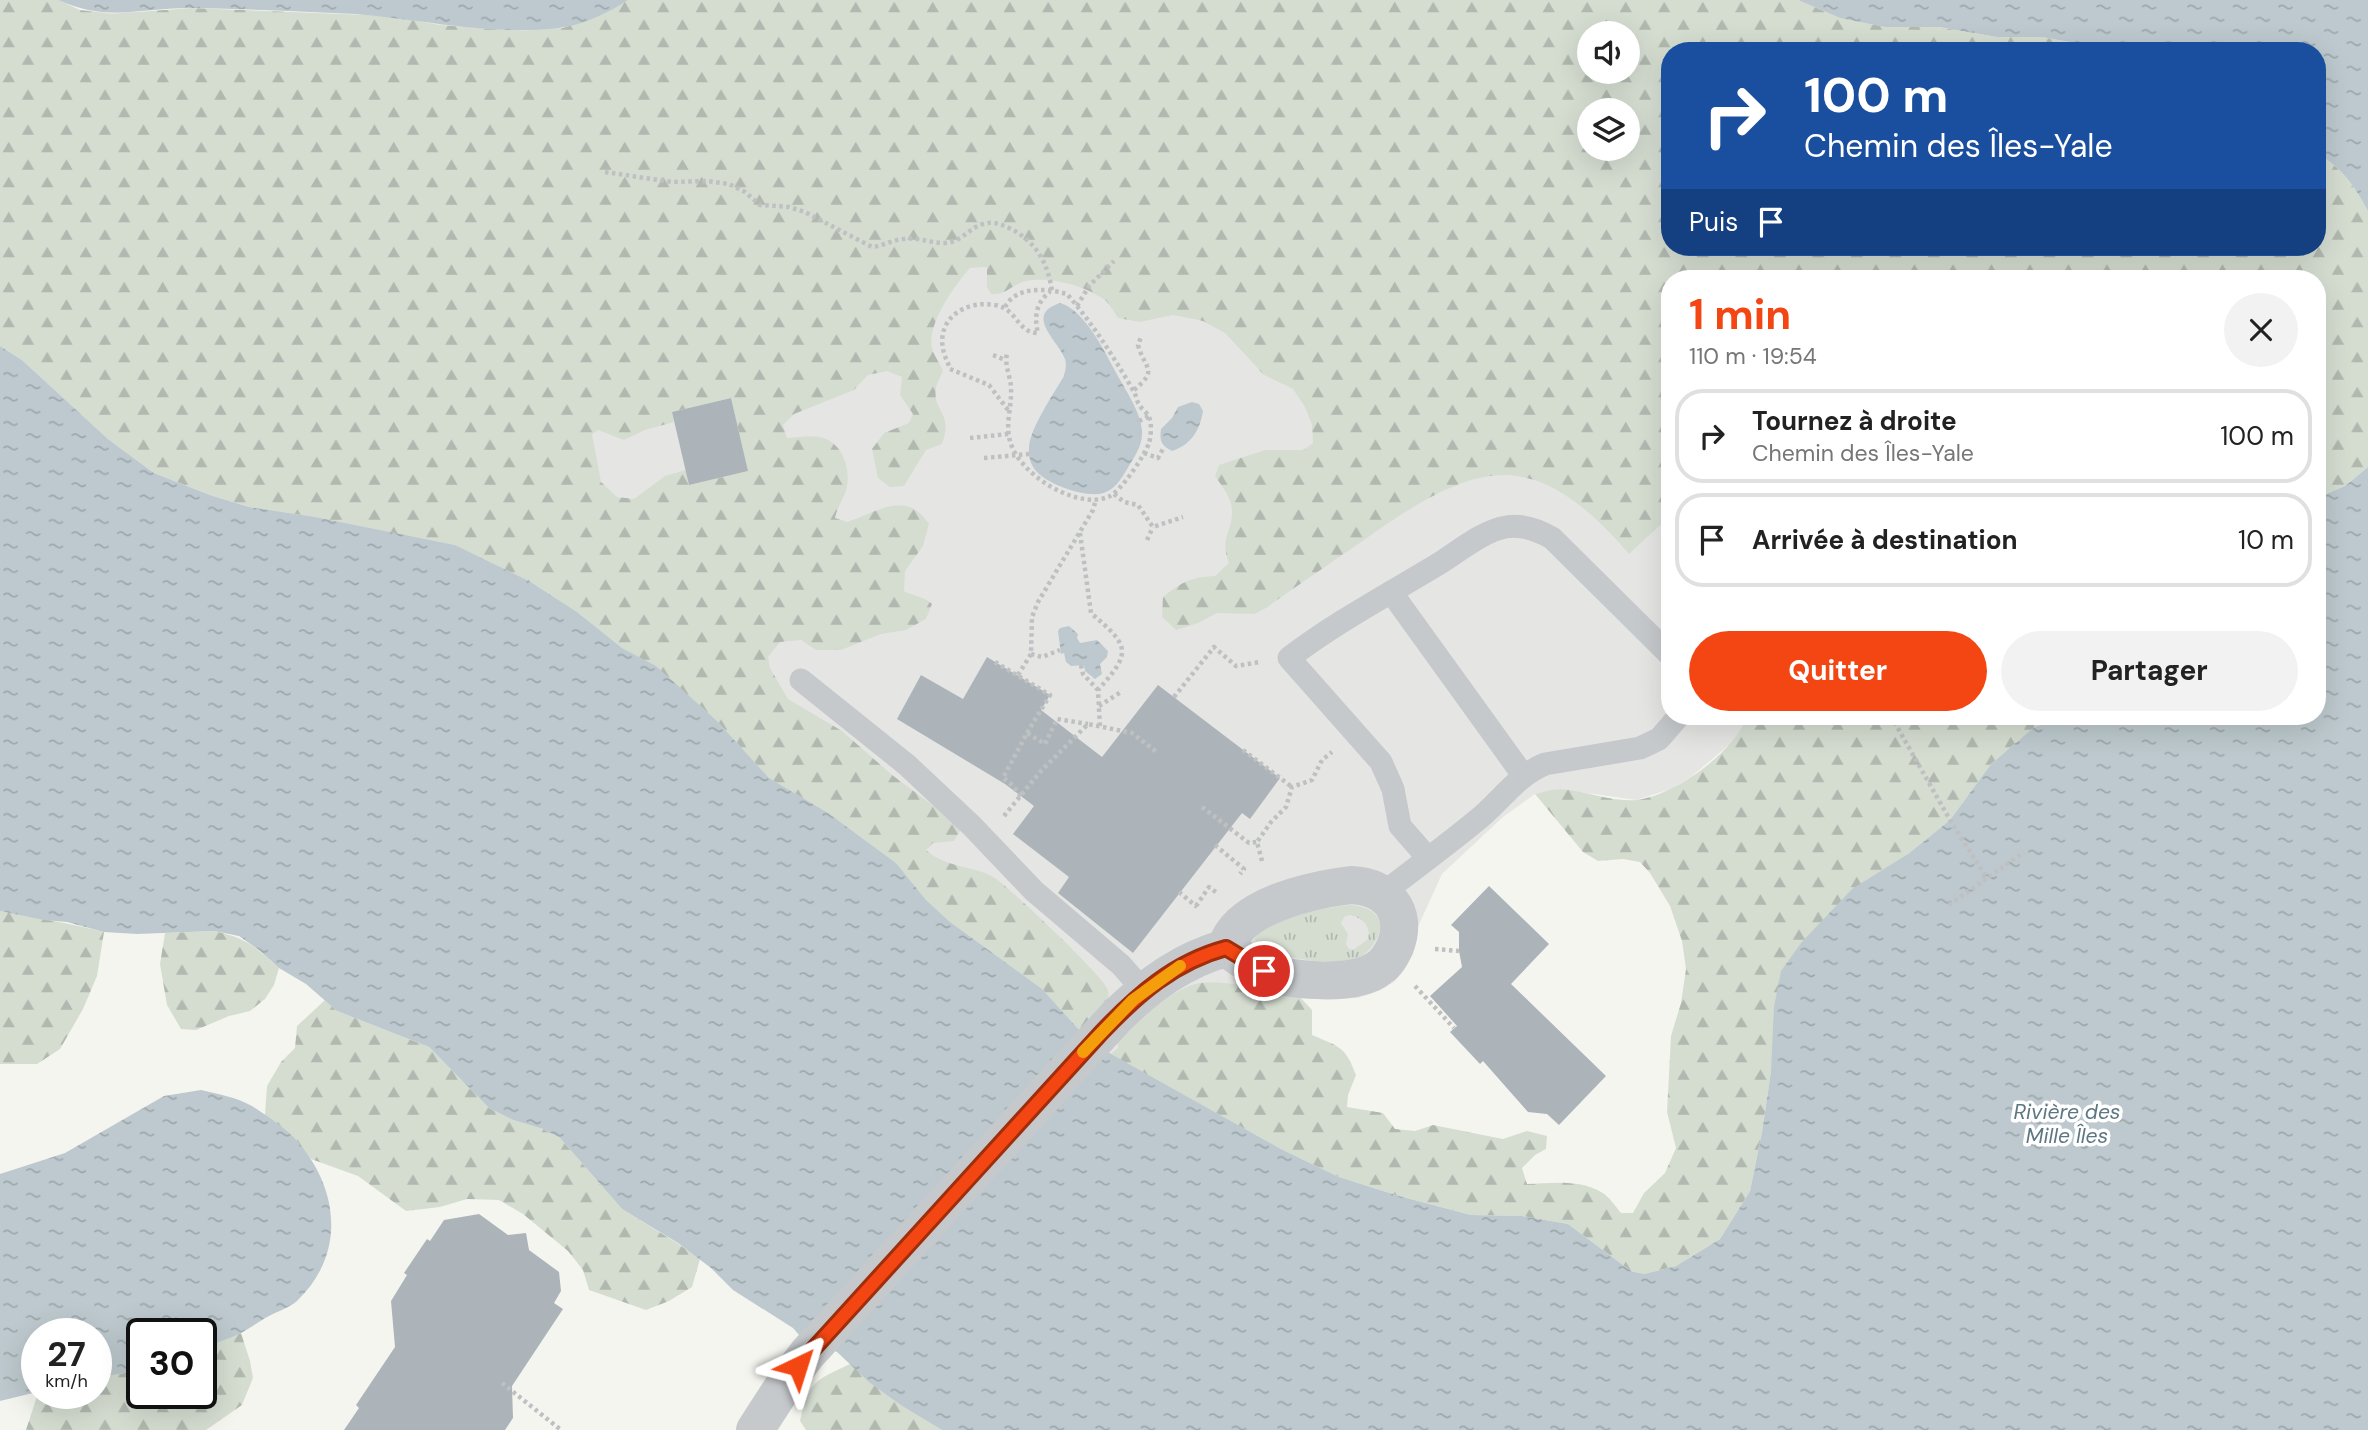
<!DOCTYPE html>
<html lang="fr">
<head>
<meta charset="utf-8">
<style>
	:root { --surface:#fff; --page:#f2f2f2; --text:#222; --muted:#767676; --line:#e0e0e0; --accent:#f34612 }
	body { margin:0; font-family:"DM Sans",sans-serif; background:var(--page); color:var(--text); height:100vh; display:flex; flex-direction:column; font-size:26px; white-space:nowrap }
	* { box-sizing:border-box; margin:0 }
	p { font-size:23px; color:var(--muted) }
	.icon { flex:none; width:38px; height:38px; fill:none; stroke:currentColor; stroke-width:2; stroke-linecap:round; stroke-linejoin:round }
	.map { position:relative; flex:1; overflow:hidden }
	.drawer { position:absolute; left:1661px; top:270px; width:665px; height:455px; display:flex; flex-direction:column; background:var(--surface); border-radius:28px; box-shadow:0 7px 28px #0002 }
	.drawer>* { flex:none }
	.hud { position:absolute; left:1661px; top:42px; width:665px; height:214px; border-radius:28px; box-shadow:0 7px 28px #0002; background:#1a4fa0; color:#fff; overflow:hidden }
	.controls { position:absolute; left:1577px; top:21px; display:grid; gap:14px }
	.controls a { display:grid; place-items:center; width:63px; height:63px; border-radius:50%; background:var(--surface); box-shadow:0 7px 28px #0002; font-size:35px }
	.speed { position:absolute; left:21px; top:1318px; display:flex; gap:14px; font-size:35px; font-weight:700; text-align:center }
	.speed>* { display:grid; place-content:center; width:91px; height:91px; border-radius:50%; background:var(--surface); box-shadow:0 7px 28px #0002; line-height:1 }
	.speed small { font-size:18px; font-weight:400 }
	.speed .limit { border:4px solid #111; border-radius:10px; background:#fff; color:#111 }
	.pin { position:absolute; display:grid; place-items:center; width:60px; height:60px; color:#fff; margin:-30px; border:4px solid #fff; border-radius:50%; box-shadow:0 2px 7px #0007 }
	.me { position:absolute; width:77px; margin:-38px; rotate:41deg; stroke-linejoin:round; filter:drop-shadow(0 0 5px #0008) }
	.turn { display:flex; align-items:center; gap:24px; height:147px; padding:0 28px; font-size:32px }
	.turn .icon { width:91px; height:91px; stroke-width:2.5 }
	.turn b { display:block; font-size:49px; line-height:60px }
	.then { display:flex; align-items:center; height:66px; padding:0 28px; background:#0003; gap:14px; font-size:26px }
	.round { display:grid; place-items:center; flex:none; width:74px; height:74px; border-radius:37px; background:var(--page) }
	.overview { display:flex; align-items:center; justify-content:space-between; height:119px; padding:0 28px }
	h1 { font-size:42px; font-weight:700; line-height:52px; color:var(--accent) }
	.action { display:flex; gap:14px; margin-top:auto; padding:14px 28px }
	.action a { flex:1; height:80px; border-radius:42px; background:var(--accent); color:#fff; font-size:28px; font-weight:700; line-height:80px; text-align:center }
	.action a+a { background:var(--page); color:var(--text) }
	ul { padding:0; list-style:none }
	li { display:flex; align-items:center; gap:21px; height:94px; margin:0 14px 10px; padding:0 14px; border:4px solid var(--line); border-radius:28px }
	li div { flex:1 }
	li b { display:block; font-size:26px }
	li em { font-style:normal }
	.map>svg:first-child { display:block }
	.built { fill:#e5e6e4; fill-rule:evenodd }
	.grass { fill:url(#grass-tufts); fill-rule:evenodd }
	.forest { fill:url(#forest-firs); fill-rule:evenodd }
	.water { fill:url(#water-ripples) }
	.building { fill:#acb4b9 }
	.lines { fill:none; stroke-linecap:round; stroke-linejoin:round }
	.path { stroke:#bfc0c2; stroke-width:4.5; stroke-dasharray:3.5 3.5; stroke-linecap:butt }
	.lane { stroke:#c6c9cc; stroke-width:23 }
	.street { stroke:#c6c9cc; stroke-width:38 }
	.route-casing { stroke:#9e2e0c; stroke-width:18 }
	.route { stroke:#f34612; stroke-width:12 }
	.slow { stroke:#f59e0b; stroke-width:12 }
	.labels { text-anchor:middle; stroke-width:7; stroke-linejoin:round; paint-order:stroke }
	.water-label { font-size:21px; font-style:italic; fill:#5c7782; stroke:#fff }
</style>
</head>
<body>
<div class="map">
<svg width="2368" height="1430" viewBox="0 0 2368 1430">
	<defs>
		<pattern id="grass-tufts" width="24" height="20" patternUnits="userSpaceOnUse" patternTransform="scale(1.75)"><rect width="24" height="20" fill="#d5ddd1"/><path d="M3 7l-1-3M5 7V3M7 7l1-3M15 17l-1-3M17 17v-4M19 17l1-3" fill="none" stroke="#b0b8af"/></pattern>
		<pattern id="forest-firs" width="22" height="20" patternUnits="userSpaceOnUse" patternTransform="scale(1.75)"><rect width="22" height="20" fill="#d5ddd1"/><path d="M5 1l3.5 6h-7zM16 11l3.5 6h-7z" fill="#b0b8af"/></pattern>
		<pattern id="water-ripples" width="26" height="14" patternUnits="userSpaceOnUse" patternTransform="scale(1.75)"><rect width="26" height="14" fill="#bdc9ce"/><path d="M2 4q2-2 4 0t4 0M15 11q2-2 4 0t4 0" fill="none" stroke="#9da8ad"/></pattern>
	</defs>
	<rect width="100%" height="100%" fill="#f5f5f0"/>
	<!-- built -->
	<path class="built" d="M 0,0 L 58,0 L 80,10 L 563,28 L 628,0 L 1798,0 L 1840,18 L 2084,51 L 1670,51 L 1670,247 L 2317,247 L 2317,154 L 2368,211 L 2368,467 L 2317,498 L 2317,278 L 1670,278 L 1670,716 L 1747,716 L 1737,738 L 1691,777 L 1671,789 L 1636,800 L 1559,789 L 1535,794 L 1503,817 L 1442,874 L 1416,931 L 1408,963 L 1395,981 L 1381,990 L 1358,998 L 1319,999 L 1282,995 L 1118,1048 L 1110,1054 L 1081,1032 L 0,346 ZM 1589,33 L 1628,33 L 1628,72 L 1589,72 ZM 1589,110 L 1628,110 L 1628,149 L 1589,149 Z"/>
	<!-- grass -->
	<path class="grass" d="M 1351,905 C 1366,907 1374,910 1382,923 C 1378,936 1375,947 1363,955 C 1341,968 1272,960 1255,940 L 1256,935 C 1285,915 1316,909 1351,905 ZM 1352,915 C 1363,920 1371,925 1368,939 L 1353,950 L 1349,949 L 1346,944 L 1348,934 L 1341,923 L 1345,916 Z"/>
	<!-- forest -->
	<g class="forest">
		<path d="M 0,0 L 58,0 L 80,10 L 111,14 L 191,8 L 393,16 L 439,25 L 520,31 L 563,28 L 593,18 L 628,0 L 1798,0 L 1840,18 L 1885,27 L 1939,27 L 1997,37 L 2042,37 L 2075,43 L 2084,51 L 1670,51 L 1670,247 L 2317,247 L 2317,154 C 2340,165 2356,188 2368,211 L 2368,467 L 2345,486 L 2317,498 L 2317,278 L 1670,278 L 1669,517 L 1629,554 C 1599,519 1557,477 1507,475 C 1453,474 1396,518 1354,547 C 1325,567 1295,587 1266,608 L 1254,614 L 1217,613 L 1198,623 L 1176,630 L 1162,617 L 1163,597 C 1182,582 1191,577 1215,576 L 1229,563 C 1219,537 1232,534 1232,512 C 1232,498 1222,486 1215,476 L 1219,465 L 1265,450 L 1303,450 L 1313,443 L 1312,425 L 1305,407 L 1293,389 L 1264,375 L 1225,333 L 1203,321 L 1173,315 L 1140,322 L 1118,318 C 1114,312 1110,304 1105,300 C 1086,286 1050,276 1026,281 C 1013,284 1005,296 991,294 L 987,287 L 987,267 L 970,268 C 955,285 924,327 933,351 C 936,358 940,364 943,371 C 941,376 937,383 936,388 C 932,412 954,411 942,444 L 926,450 L 904,486 L 890,487 L 878,478 L 872,449 L 884,433 L 909,423 L 913,414 L 900,395 L 902,377 L 887,371 L 868,375 L 854,390 L 794,414 L 783,425 L 787,438 C 798,437 816,434 826,439 C 844,447 850,469 847,487 C 845,497 837,507 835,518 L 847,522 C 878,512 906,489 929,524 L 923,546 L 905,571 L 904,591 C 913,596 926,597 932,604 L 926,619 L 906,630 L 881,634 L 841,650 L 816,650 L 801,640 L 780,642 L 768,657 L 770,668 L 788,699 L 842,731 L 892,775 L 950,818 L 960,831 L 954,841 L 933,843 L 926,850 C 947,869 974,865 995,878 C 1010,888 1102,975 1107,988 C 1110,995 1108,1003 1107,1010 L 1081,1032 L 1042,989 L 950,922 L 926,900 L 896,863 L 828,813 L 769,778 L 716,720 L 656,667 L 622,648 L 577,612 L 529,581 L 455,545 L 315,517 L 249,507 L 210,495 L 154,473 L 108,439 L 22,360 L 0,346 ZM 1589,33 L 1628,33 L 1628,72 L 1589,72 ZM 1589,110 L 1628,110 L 1628,149 L 1589,149 ZM 731,398 L 748,471 L 689,485 L 686,470 L 665,476 L 634,499 L 617,497 L 601,482 L 592,434 L 598,430 L 624,440 L 645,430 L 674,422 L 672,412 Z"/>
		<path d="M 1747,716 L 2061,716 L 2033,728 L 1991,764 L 1950,820 L 1908,854 L 1771,1071 L 1762,1132 L 1750,1191 L 1720,1239 L 1676,1266 L 1644,1274 L 1631,1271 L 1568,1224 L 1522,1216 L 1471,1215 L 1399,1196 L 1339,1177 L 1281,1149 L 1110,1054 L 1118,1048 L 1118,1040 C 1140,1020 1164,995 1192,985 C 1207,980 1226,983 1241,985 C 1261,988 1279,995 1300,997 L 1312,1010 L 1312,1035 C 1340,1047 1345,1046 1356,1075 L 1348,1095 L 1347,1107 L 1383,1113 L 1395,1129 L 1415,1131 L 1433,1125 L 1503,1139 L 1527,1131 L 1547,1136 L 1546,1149 L 1535,1155 L 1522,1168 L 1527,1184 C 1550,1183 1580,1179 1601,1192 C 1609,1196 1615,1206 1621,1213 L 1633,1213 L 1644,1193 L 1665,1173 L 1676,1148 L 1667,1112 L 1671,1036 L 1681,1003 L 1686,969 L 1682,941 L 1670,906 L 1650,873 L 1640,862 L 1623,859 L 1598,861 L 1583,852 L 1535,794 C 1543,792 1553,789 1561,789 C 1586,791 1611,802 1636,800 C 1674,796 1735,752 1747,716 Z"/>
		<path d="M 0,911 C 35,918 70,923 104,932 L 97,976 L 83,1009 L 60,1049 L 37,1064 L 0,1064 Z"/>
		<path d="M 214,931 C 247,938 254,946 279,968 L 274,985 L 265,999 L 250,1011 L 229,1016 L 196,1030 L 181,1029 L 167,1005 L 160,964 L 165,933 Z"/>
		<path d="M 325,1000 L 337,1011 L 429,1047 L 489,1108 L 513,1120 L 543,1129 L 560,1138 L 622,1209 L 677,1243 L 700,1259 L 692,1287 L 669,1301 L 646,1310 L 589,1290 L 583,1270 L 568,1251 L 523,1214 L 499,1200 L 467,1199 L 440,1207 L 406,1211 L 358,1176 L 311,1159 L 296,1140 L 265,1115 L 267,1086 L 281,1062 L 295,1048 L 297,1026 Z"/>
		<path d="M 241,1333 L 250,1361 L 253,1378 L 242,1405 L 206,1430 L 26,1430 L 38,1393 L 96,1393 L 96,1378 L 142,1370 L 142,1393 L 201,1393 L 201,1348 Z"/>
		<path d="M 850,1364 L 902,1406 L 942,1430 L 806,1430 L 800,1421 C 809,1381 814,1381 850,1364 Z"/>
	</g>
	<!-- water -->
	<g class="water">
		<path d="M 58,0 L 628,0 C 608,13 583,25 559,28 C 482,37 408,15 332,13 C 286,11 240,9 194,8 C 142,7 109,23 58,0 Z"/>
		<path d="M 1798,0 L 2368,0 L 2368,211 C 2356,188 2340,165 2317,154 L 2317,51 L 2084,51 L 2075,43 L 2042,37 L 1997,37 L 1939,27 L 1885,27 L 1840,18 Z"/>
		<path d="M 1060,303 C 1083,309 1103,348 1113,367 C 1123,387 1139,407 1142,430 C 1143,443 1137,453 1130,464 C 1124,474 1117,488 1106,492 C 1090,500 1049,485 1037,472 C 1031,466 1028,456 1029,448 C 1029,430 1054,393 1064,376 C 1065,371 1067,365 1065,359 C 1059,341 1023,315 1060,303 Z"/>
		<path d="M 0,346 L 22,360 L 108,439 L 154,473 L 210,495 L 249,507 L 315,517 L 455,545 L 529,581 L 577,612 L 622,648 L 656,666 L 716,720 L 769,778 L 828,813 L 896,863 L 926,900 L 950,922 L 1042,989 L 1081,1032 L 1111,1054 L 1281,1149 L 1339,1177 L 1399,1196 L 1471,1215 L 1522,1216 L 1568,1224 L 1631,1271 L 1644,1274 L 1676,1266 L 1720,1239 L 1750,1191 L 1762,1132 L 1771,1071 L 1774,1007 L 1781,971 L 1801,943 L 1852,889 L 1908,854 L 1950,820 L 1991,764 L 2033,728 L 2061,716 L 2317,716 L 2317,498 L 2345,486 L 2368,467 L 2368,1430 L 942,1430 L 902,1406 L 869,1382 L 837,1352 L 800,1336 L 793,1328 L 733,1290 L 711,1268 L 678,1243 L 622,1209 L 560,1138 L 543,1129 L 513,1120 L 489,1108 L 429,1047 L 337,1011 L 306,984 L 279,968 L 259,950 L 239,936 L 214,931 L 137,934 L 104,932 L 67,922 L 44,920 L 0,911 Z"/>
		<path d="M 1192,402 L 1199,404 L 1203,411 C 1200,430 1191,445 1172,451 C 1162,446 1159,441 1161,429 L 1172,418 L 1178,407 Z"/>
		<path d="M 1069,626 L 1078,634 L 1077,638 L 1080,643 L 1097,640 L 1108,651 L 1107,657 L 1100,664 L 1102,674 L 1095,679 L 1085,671 L 1084,665 L 1071,666 L 1066,662 L 1064,653 L 1061,654 L 1058,631 L 1060,628 Z"/>
		<path d="M 201,1090 C 218,1094 236,1097 252,1106 C 267,1116 286,1128 298,1142 C 340,1191 345,1255 297,1301 C 289,1308 278,1311 269,1316 C 259,1321 251,1328 241,1333 C 229,1339 214,1343 201,1348 L 201,1334 L 142,1334 L 142,1370 L 96,1378 L 96,1334 L 37,1334 L 37,1392 L 0,1401 L 0,1174 L 65,1153 L 164,1096 Z"/>
	</g>
	<!-- building -->
	<g class="building">
		<path d="M 731,398 L 748,471 L 689,485 L 672,412 Z"/>
		<path d="M 987,657 L 1050,695 L 1041,710 L 1102,757 L 1158,685 L 1280,778 L 1250,819 L 1242,813 L 1133,953 L 1058,893 L 1069,877 L 1013,834 L 1034,806 L 1005,784 L 897,719 L 921,675 L 963,699 Z"/>
		<path d="M 1489,886 L 1549,944 L 1511,984 L 1606,1076 L 1559,1125 L 1547,1114 L 1528,1112 L 1483,1061 L 1480,1064 L 1450,1032 L 1457,1026 L 1430,996 L 1462,967 L 1459,951 L 1459,932 L 1451,925 Z"/>
		<path d="M 479,1214 L 508,1235 L 526,1233 L 529,1250 L 559,1272 L 561,1291 L 554,1303 L 563,1309 L 512,1386 L 513,1418 L 505,1430 L 344,1430 L 359,1408 L 356,1405 L 395,1347 L 391,1301 L 407,1275 L 404,1273 L 427,1239 L 430,1241 L 444,1220 Z"/>
	</g>
	<g class="lines">
		<!-- path -->
		<g class="path">
			<path d="M 605,172 L 672,182 L 708,181 L 729,184 L 745,192 L 760,205 L 789,207 L 805,212 L 872,247 C 883,246 892,240 903,239 C 919,236 935,246 951,242 C 963,239 971,227 983,224 C 993,221 1000,224 1009,228 C 1036,241 1048,263 1052,291"/>
			<path d="M 1077,306 L 1089,286 L 1114,261"/>
			<path d="M 1005,307 C 1016,286 1046,288 1067,294 C 1093,324 1113,356 1133,390 C 1136,394 1136,400 1139,404 C 1141,409 1147,412 1149,417 C 1152,423 1151,437 1149,443 C 1145,455 1120,493 1108,497 C 1075,510 1018,473 1010,441 C 1005,424 1012,406 1011,389 C 1011,376 1004,366 1007,353"/>
			<path d="M 993,355 L 1005,360"/>
			<path d="M 1134,390 C 1159,369 1145,370 1138,345 L 1141,337"/>
			<path d="M 1008,410 L 989,385 L 950,369 C 948,362 944,356 943,349 C 937,317 967,300 995,305 C 1017,308 1017,333 1038,333 C 1034,317 1036,302 1050,292"/>
			<path d="M 1139,421 L 1149,416"/>
			<path d="M 970,438 L 1008,434"/>
			<path d="M 1144,453 L 1158,458 L 1164,447"/>
			<path d="M 984,458 L 1029,454"/>
			<path d="M 1114,494 L 1124,502 L 1138,505 L 1153,527 L 1183,517"/>
			<path d="M 1080,533 L 1091,613 C 1129,646 1133,651 1098,690 L 1100,727"/>
			<path d="M 1147,540 L 1153,527"/>
			<path d="M 1031,654 L 1042,657 L 1060,650"/>
			<path d="M 995,662 L 1050,695 L 1027,733"/>
			<path d="M 1081,665 L 1083,674 L 1098,690"/>
			<path d="M 1018,675 L 1031,654 L 1032,617 L 1038,602 L 1093,510 L 1096,499"/>
			<path d="M 1174,697 L 1214,647 L 1236,666 L 1260,662"/>
			<path d="M 1099,706 L 1121,692"/>
			<path d="M 1891,716 L 1950,820 L 1986,877"/>
			<path d="M 1243,750 L 1292,787"/>
			<path d="M 1021,796 L 1010,783 L 1003,778 L 1027,733 L 1045,744 L 1057,719 L 1088,724"/>
			<path d="M 1202,807 L 1249,843 L 1257,842"/>
			<path d="M 1004,816 L 1040,772 L 1088,724 L 1132,733 L 1158,753"/>
			<path d="M 1215,845 L 1244,869 L 1240,874"/>
			<path d="M 1262,861 L 1257,842 L 1271,822 L 1286,807 L 1292,787 L 1312,780 L 1322,760 L 1332,752"/>
			<path d="M 1179,892 L 1197,907"/>
			<path d="M 1949,905 L 2024,852"/>
			<path d="M 1196,906 L 1209,887 L 1217,893"/>
			<path d="M 1435,949 L 1459,951"/>
			<path d="M 1415,986 L 1454,1028"/>
			<path d="M 502,1383 L 561,1430"/>
		</g>
		<!-- lane -->
		<g class="lane">
			<path d="M 1391,592 L 1523,775"/>
			<path d="M 801,680 L 907,765 L 972,826 L 1034,891 L 1121,965 L 1144,991"/>
			<path d="M 1428,858 L 1400,826 L 1393,789 L 1381,762 L 1289,658 C 1336,622 1389,594 1440,563 C 1459,551 1483,531 1506,527 C 1523,524 1538,530 1552,538 L 1670,655"/>
			<path d="M 1382,894 C 1415,868 1450,843 1482,816 C 1503,798 1518,775 1545,764 L 1640,748 L 1659,739 L 1679,716"/>
		</g>
		<!-- street -->
		<g class="street">
			<path d="M 1351,885 C 1387,887 1409,911 1395,947 C 1391,955 1387,963 1379,968 C 1355,987 1290,981 1263,971 C 1249,965 1238,956 1226,948 C 1238,905 1312,890 1351,885 Z"/>
			<path d="M 755,1430 L 788,1379 L 808,1353 L 1118,1015 C 1150,984 1183,960 1226,948"/>
		</g>
	</g>
	<g class="lines">
		<!-- route casing -->
		<g class="route-casing">
			<path id="route" d="M 798,1366 L 1101,1033 C 1137,995 1174,962 1226,948 L 1264,971"/>
		</g>
		<!-- route -->
		<use href="#route" class="route"/>
		<!-- slow -->
		<path class="slow" d="M 1083,1052 L 1133,1000 L 1180,966"/>
	</g>
	<g class="labels">
		<!-- water labels -->
		<g class="water-label">
			<text x="2067" y="1119">Rivière des<tspan x="2067" dy="24">Mille Îles</tspan></text>
		</g>
	</g>
</svg>
<div class="controls">
<a><svg class="icon" aria-label="sound" viewBox="0 0 24 24"><path d="M4 9h4l5-4v14l-5-4H4zM17 9q2 3 0 6"/></svg></a>
<a><svg class="icon" aria-label="layers" viewBox="0 0 24 24"><path d="M12 4l9 5-9 5-9-5zM3 14l9 5 9-5"/></svg></a>
</div>
<div class="speed"><div>27<small>km/h</small></div><div class="limit">30</div></div>
<div class="pin" style="left:1264px;top:971px;background:#d93025"><svg class="icon" aria-label="arrive" viewBox="0 0 24 24"><path d="M6 21V4h12l-3 4 3 4H6"/></svg></div>
<svg class="me" style="left:798px;top:1366px" viewBox="-20 -20 40 40"><path d="M0-17L14 15 0 8-14 15z" fill="#f34612" stroke="#fff" stroke-width="4"/></svg>
<div class="hud">
<div class="turn"><svg class="icon" aria-label="right" viewBox="0 0 24 24"><path d="M7 20v-9h11M14 6l5 5-5 5"/></svg><div><b>100 m</b>Chemin des Îles-Yale</div></div>
<div class="then">Puis<svg class="icon" aria-label="arrive" viewBox="0 0 24 24"><path d="M6 21V4h12l-3 4 3 4H6"/></svg></div>
</div>
<section class="drawer">
<div class="overview"><div><h1>1 min</h1><p>110 m · 19:54</p></div><a class="round"><svg class="icon" aria-label="close" viewBox="0 0 24 24"><path d="M6 6l12 12M18 6L6 18"/></svg></a></div>
<ul>
<li><svg class="icon" aria-label="right" viewBox="0 0 24 24"><path d="M7 20v-9h11M14 6l5 5-5 5"/></svg><div><b>Tournez à droite</b><p>Chemin des Îles-Yale</p></div><em>100 m</em></li>
<li><svg class="icon" aria-label="arrive" viewBox="0 0 24 24"><path d="M6 21V4h12l-3 4 3 4H6"/></svg><div><b>Arrivée à destination</b></div><em>10 m</em></li>
</ul>
<div class="action"><a>Quitter</a><a>Partager</a></div>
</section>
</div>
</body>
</html>
